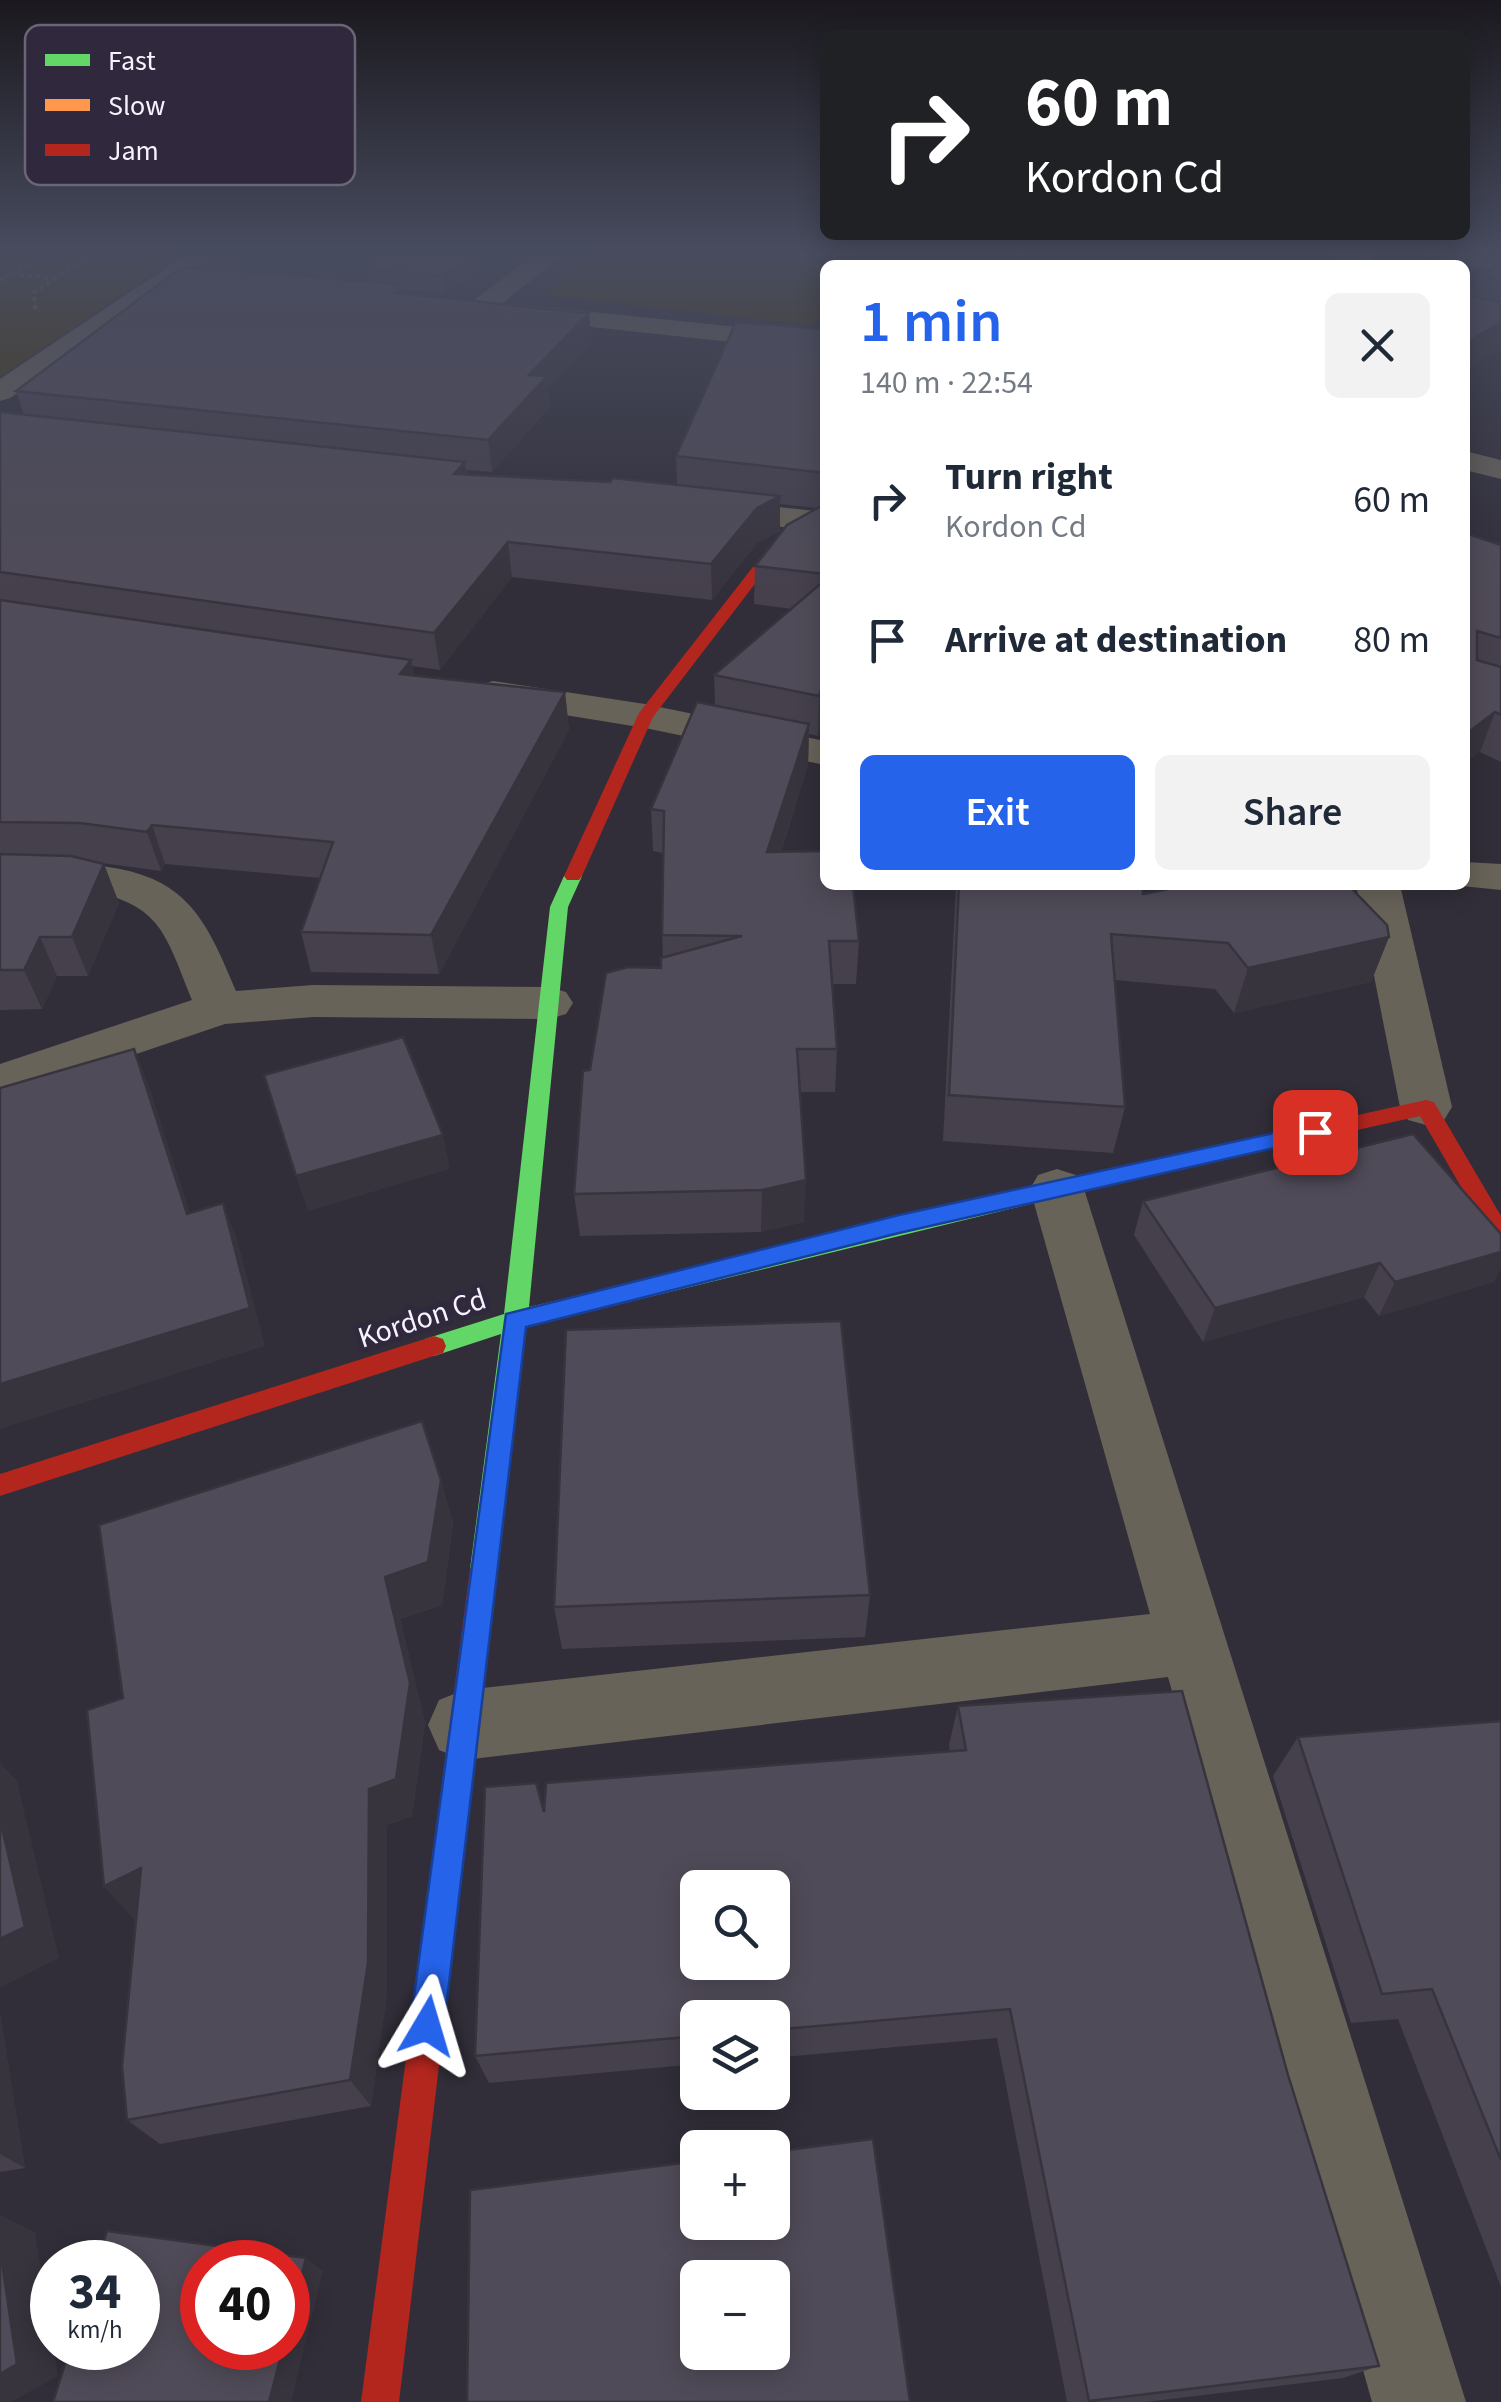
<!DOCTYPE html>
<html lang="en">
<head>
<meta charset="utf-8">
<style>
	:root { --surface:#fff; --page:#f2f2f3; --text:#1f2937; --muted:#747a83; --accent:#2563eb }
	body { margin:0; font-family:"Source Sans 3",sans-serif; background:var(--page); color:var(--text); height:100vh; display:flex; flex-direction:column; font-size:38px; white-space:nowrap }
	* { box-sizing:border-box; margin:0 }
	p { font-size:32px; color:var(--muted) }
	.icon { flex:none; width:55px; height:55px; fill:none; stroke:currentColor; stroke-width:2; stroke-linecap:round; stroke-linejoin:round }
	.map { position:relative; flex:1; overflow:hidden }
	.sheet { position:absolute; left:820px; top:260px; width:650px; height:630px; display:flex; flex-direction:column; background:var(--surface); border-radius:15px; box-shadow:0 5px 25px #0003 }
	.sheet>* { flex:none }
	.top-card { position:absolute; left:820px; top:30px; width:650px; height:210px; border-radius:15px; box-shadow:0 5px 25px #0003; background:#202124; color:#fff; overflow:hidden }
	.controls { position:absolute; left:680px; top:1870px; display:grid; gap:20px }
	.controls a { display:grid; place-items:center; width:110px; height:110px; border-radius:15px; background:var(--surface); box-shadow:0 5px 25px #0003; font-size:50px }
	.speed { position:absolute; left:30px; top:2240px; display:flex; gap:20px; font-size:50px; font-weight:700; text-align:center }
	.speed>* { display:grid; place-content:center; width:130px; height:130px; border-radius:50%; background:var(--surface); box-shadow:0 5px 25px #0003; line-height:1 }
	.speed small { font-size:25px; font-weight:400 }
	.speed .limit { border:15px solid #d22; background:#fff; color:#111 }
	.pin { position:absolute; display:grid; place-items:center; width:85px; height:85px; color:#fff; margin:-42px; border-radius:20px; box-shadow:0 5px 15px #0006 }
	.me { position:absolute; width:110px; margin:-55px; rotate:7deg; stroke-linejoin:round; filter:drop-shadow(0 0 8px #0008) }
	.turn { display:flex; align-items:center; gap:35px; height:210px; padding:0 40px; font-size:45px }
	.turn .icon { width:130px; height:130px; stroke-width:2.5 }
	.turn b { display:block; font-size:70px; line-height:85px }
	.round { display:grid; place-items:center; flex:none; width:105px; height:105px; border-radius:15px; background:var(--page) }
	.summary { display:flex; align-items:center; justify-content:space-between; height:170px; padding:0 40px }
	h1 { font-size:60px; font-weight:600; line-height:75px; color:var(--accent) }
	.button { display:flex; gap:20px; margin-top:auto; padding:20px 40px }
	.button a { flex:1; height:115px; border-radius:15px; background:var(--accent); color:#fff; font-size:40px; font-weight:600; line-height:115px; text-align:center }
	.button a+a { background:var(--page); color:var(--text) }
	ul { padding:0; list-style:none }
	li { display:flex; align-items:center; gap:30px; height:140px; padding:0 40px }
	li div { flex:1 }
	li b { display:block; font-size:38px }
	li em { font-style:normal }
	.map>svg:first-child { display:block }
	.green { fill:#443709 }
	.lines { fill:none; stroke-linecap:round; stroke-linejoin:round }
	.path { stroke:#66625e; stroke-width:4; stroke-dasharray:4 4; stroke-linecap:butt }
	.street { fill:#686359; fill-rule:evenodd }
	.fast { fill:#63d668; fill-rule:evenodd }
	.slow { fill:#ff974d; fill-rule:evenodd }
	.jam { fill:#b3261e; fill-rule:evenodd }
	.wall { fill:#45404c }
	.shaded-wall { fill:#38343e }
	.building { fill:#504b58; stroke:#38343e; stroke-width:2.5; fill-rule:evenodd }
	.route { fill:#2563eb; stroke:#184099; stroke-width:2.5 }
	.labels { text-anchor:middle; stroke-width:10; stroke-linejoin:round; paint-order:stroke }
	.street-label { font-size:30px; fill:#f6f3fe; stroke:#30293d }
	.key { fill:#30293d; stroke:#6b6677; stroke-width:2.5 }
	.key-label { font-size:28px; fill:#f6f3fe }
</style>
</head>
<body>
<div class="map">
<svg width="1501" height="2402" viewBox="0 0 1501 2402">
	<rect width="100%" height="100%" fill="#312e39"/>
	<!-- green -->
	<g class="green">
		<path d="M 0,252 L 185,252 L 0,376 Z"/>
		<path d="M 594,252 L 1088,252 L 1071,265 L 825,265 L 825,313 L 811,325 L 543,295 Z"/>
	</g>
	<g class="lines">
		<!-- path -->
		<g class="path">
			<path d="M 50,252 L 10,274 L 52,278"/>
			<path d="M 0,280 L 10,274"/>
			<path d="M 35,309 L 34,292 L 97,252"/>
		</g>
		<!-- street -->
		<g class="street">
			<path d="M 190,252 L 219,252 L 10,398 L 0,401 L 0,379 Z"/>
			<path d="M 538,252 L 566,252 L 488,315 L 470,315 L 466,309 L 470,303 Z"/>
			<path d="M 1320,252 L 1354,252 L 1374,264 L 1343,265 Z"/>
			<path d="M 1423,252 L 1501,258 L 1501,272 L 1426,257 Z"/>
			<path d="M 516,304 L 825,336 L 825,352 L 507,318 L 503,312 L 507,306 Z"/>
			<path d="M 1465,451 L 1501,460 L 1501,479 L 1465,470 Z"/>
			<path d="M 704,499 L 825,512 L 825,532 L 692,516 L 688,509 L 692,502 Z"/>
			<path d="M 493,681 L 645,704 L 825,741 L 825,765 L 645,728 L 479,701 L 474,693 L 479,685 Z"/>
			<path d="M 1465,862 L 1501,864 L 1501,890 L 1452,885 L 1465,885 Z"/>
			<path d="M 0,863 C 56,865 136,856 181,897 C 208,921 222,959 236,991 L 313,985 L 549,987 L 566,992 L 573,1003 L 566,1014 L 549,1019 L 313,1017 L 225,1024 L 0,1100 L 0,1064 L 192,1000 C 182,977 174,950 160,929 C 126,880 52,891 0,889 Z"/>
			<path d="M 1356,885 L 1400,885 L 1452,1107 L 1444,1120 L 1426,1125 L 1408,1120 L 1400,1107 Z"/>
			<path d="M 1057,1169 L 1076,1175 L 1084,1189 L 1466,2402 L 1372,2402 L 1168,1677 L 464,1760 L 439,1750 L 428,1725 L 439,1700 L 464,1690 L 1150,1614 L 1030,1189 L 1038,1175 Z"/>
		</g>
		<!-- fast -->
		<path class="fast" d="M 573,871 L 582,876 L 568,907 L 529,1307 L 1067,1179 L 1078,1187 L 1067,1195 L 526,1327 L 498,1569 L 494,1578 L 484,1581 L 474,1578 L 470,1569 L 501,1334 L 434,1356 L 425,1353 L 422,1346 L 425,1339 L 504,1314 L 550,907 L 564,876 Z"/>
		<!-- slow -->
		<path class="slow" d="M 1367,252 L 1377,252 L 1366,265 L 1356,265 Z"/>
		<!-- jam -->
		<g class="jam">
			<path d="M 825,518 L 825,528 L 777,555 L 653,717 L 582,876 L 579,880 L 567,880 L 564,876 L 639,713 L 767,549 Z"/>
			<path d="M 1426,1100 L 1434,1102 L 1501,1216 L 1501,1245 L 1493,1242 L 1420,1116 L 1067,1195 L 1056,1187 L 1067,1179 Z"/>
			<path d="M 434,1336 L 443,1339 L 446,1346 L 443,1353 L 0,1496 L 0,1474 Z"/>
			<path d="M 484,1557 L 494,1560 L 498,1569 L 399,2402 L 361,2402 L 470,1569 L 474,1560 Z"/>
		</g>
	</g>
	<!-- wall -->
	<g class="wall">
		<path d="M 508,252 L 444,293 L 410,290 L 410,295 L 589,313 L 591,342 L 548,388 L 550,407 L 492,472 L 466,470 L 467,475 L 677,485 L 676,456 L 825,329 L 825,713 L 818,736 L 809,734 L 808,765 L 781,852 L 859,941 L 856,984 L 832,984 L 837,1049 L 835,1092 L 800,1092 L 804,1222 L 761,1232 L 580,1236 L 574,1194 L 590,1070 L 661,968 L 663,958 L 662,935 L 663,853 L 653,851 L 651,809 L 715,705 L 714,675 L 792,609 L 754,604 L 755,566 L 817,508 L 780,504 L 780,531 L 757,543 L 712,600 L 512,577 L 440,670 L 412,666 L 414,675 L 565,692 L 569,730 L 439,974 L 311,972 L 301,932 L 320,878 L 165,864 L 161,871 L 94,862 L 119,903 L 88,976 L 57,976 L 42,1009 L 0,1010 L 0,412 L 24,415 L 16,391 L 369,282 L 367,269 Z"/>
		<path d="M 1501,264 L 1501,349 L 1465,371 L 1474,293 L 1479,275 Z"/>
		<path d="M 1465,533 L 1501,545 L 1501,762 L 1480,752 Z"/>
		<path d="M 956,885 L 1142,885 L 1143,894 L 1389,937 L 1371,982 L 1234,1013 L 1215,989 L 1115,980 L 1125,1107 L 1113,1153 L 943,1141 Z"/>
		<path d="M 1143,1201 L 1494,1282 L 1379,1316 L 1364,1297 L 1203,1342 L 1134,1235 Z"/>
		<path d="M 441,1480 L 453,1524 L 442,1605 L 400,1619 L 425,1723 L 412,1816 L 387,1825 L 387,1993 L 371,2106 L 160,2144 L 127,2120 L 135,1920 L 104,1886 L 123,1698 Z"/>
		<path d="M 870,1595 L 865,1637 L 562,1649 L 554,1607 Z"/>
		<path d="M 958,1706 L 1288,2075 L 1379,2366 L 1343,2378 L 1146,2402 L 1067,2402 L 997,2038 L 772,2058 L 772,2018 L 698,2018 L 698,2064 L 489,2083 L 475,2056 L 544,1812 L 950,1751 L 949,1745 Z"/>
		<path d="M 1501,1721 L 1501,2287 L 1398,2019 L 1351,2023 L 1273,1776 L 1298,1737 Z"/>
		<path d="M 0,2015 L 25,2168 L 0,2172 Z"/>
	</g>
	<!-- shaded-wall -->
	<g class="shaded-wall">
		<path d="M 480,252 L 508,252 L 444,293 L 442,276 Z"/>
		<path d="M 409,285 L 413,313 L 395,293 Z"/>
		<path d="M 589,313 L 591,342 L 548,388 L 550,407 L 492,472 L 488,440 L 529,375 Z"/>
		<path d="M 1501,323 L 1501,349 L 1465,371 L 1465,343 Z"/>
		<path d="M 465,462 L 470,497 L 454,474 Z"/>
		<path d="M 780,496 L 780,531 L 757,543 L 712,600 L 711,564 L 757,508 Z"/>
		<path d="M 508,542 L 512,577 L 440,670 L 434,633 Z"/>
		<path d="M 411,660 L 418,698 L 400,674 Z"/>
		<path d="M 825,678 L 825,713 L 818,736 L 819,696 Z"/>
		<path d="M 565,692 L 569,730 L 439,974 L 431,935 Z"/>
		<path d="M 1495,712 L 1480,752 L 1465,763 L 1465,735 Z"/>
		<path d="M 809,724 L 808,765 L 767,895 L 767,852 Z"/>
		<path d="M 152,825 L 165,864 L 161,871 L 147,832 Z"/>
		<path d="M 104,864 L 119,903 L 88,976 L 72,937 Z"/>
		<path d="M 40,937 L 57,976 L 42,1009 L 24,970 Z"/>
		<path d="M 1389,937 L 1371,982 L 1234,1013 L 1248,968 Z"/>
		<path d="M 134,1049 L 150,1089 L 203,1253 L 187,1214 Z"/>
		<path d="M 443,1135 L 450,1169 L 308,1211 L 296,1176 Z"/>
		<path d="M 806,1180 L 804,1222 L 761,1232 L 762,1190 Z"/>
		<path d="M 223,1203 L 238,1242 L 265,1346 L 0,1429 L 0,1384 Z"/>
		<path d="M 1501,1252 L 1501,1269 L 1494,1282 L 1379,1316 L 1395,1282 Z"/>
		<path d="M 1380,1263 L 1364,1297 L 1203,1342 L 1215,1308 Z"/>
		<path d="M 441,1480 L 453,1524 L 442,1605 L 400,1619 L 425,1723 L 412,1816 L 387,1825 L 387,1993 L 371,2106 L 350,2080 L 385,1577 Z"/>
		<path d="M 0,1763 L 17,1781 L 59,1958 L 0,1988 Z"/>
		<path d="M 141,1868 L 135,1920 L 104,1886 Z"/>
		<path d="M 0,2015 L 25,2168 L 0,2154 Z"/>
		<path d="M 0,2215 L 35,2232 L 58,2376 L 11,2402 L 0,2402 Z"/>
		<path d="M 306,2258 L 323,2271 L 291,2402 L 269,2402 L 283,2348 L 288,2348 L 288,2330 Z"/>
	</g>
	<!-- building -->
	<g class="building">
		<path d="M 385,252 L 480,252 L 442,276 L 367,269 Z"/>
		<path d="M 1501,264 L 1501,281 L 1479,275 Z"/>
		<path d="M 182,267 L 409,285 L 395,293 L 589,313 L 529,375 L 547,376 L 488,440 L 16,391 Z"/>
		<path d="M 1471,280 L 1474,297 L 1501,302 L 1501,323 L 1465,343 L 1465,283 Z"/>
		<path d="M 736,322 L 825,329 L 825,473 L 676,456 Z"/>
		<path d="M 0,412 L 465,462 L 454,474 L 610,482 L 613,478 L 780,496 L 757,508 L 711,564 L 508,542 L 434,633 L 0,572 Z"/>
		<path d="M 825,504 L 825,574 L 755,566 L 787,525 Z"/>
		<path d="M 1465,533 L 1501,545 L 1501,638 L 1477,631 L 1477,660 L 1501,667 L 1501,715 L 1495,712 L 1465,735 Z"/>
		<path d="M 825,580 L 825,678 L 819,696 L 714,675 Z"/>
		<path d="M 0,600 L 411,660 L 400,674 L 565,692 L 431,935 L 301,932 L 333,842 L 152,825 L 147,832 L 80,823 L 0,822 Z"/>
		<path d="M 697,702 L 809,724 L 767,852 L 825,851 L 825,885 L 853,885 L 859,941 L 829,941 L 837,1049 L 797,1049 L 806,1180 L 762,1190 L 574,1194 L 583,1071 L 590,1070 L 606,973 L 628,967 L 661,968 L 661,958 L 742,936 L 662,935 L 664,811 L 651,809 Z"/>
		<path d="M 0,854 L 71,856 L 104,864 L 72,937 L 40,937 L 24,970 L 0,970 Z"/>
		<path d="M 959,885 L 1142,885 L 1143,894 L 1189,885 L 1348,885 L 1387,925 L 1389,937 L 1248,968 L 1228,943 L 1111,934 L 1125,1107 L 949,1095 Z"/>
		<path d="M 403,1037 L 443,1135 L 296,1176 L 264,1075 Z"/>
		<path d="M 134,1049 L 187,1214 L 223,1203 L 250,1308 L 0,1384 L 0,1088 Z"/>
		<path d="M 1413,1134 L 1501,1234 L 1501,1252 L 1395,1282 L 1380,1263 L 1215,1308 L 1143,1201 Z"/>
		<path d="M 841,1321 L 870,1595 L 554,1607 L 566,1330 Z"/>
		<path d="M 422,1421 L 441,1480 L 428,1562 L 385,1577 L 410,1683 L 396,1779 L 369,1789 L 368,1963 L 350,2080 L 127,2120 L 122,2066 L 141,1868 L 104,1886 L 87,1710 L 123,1698 L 99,1525 Z"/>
		<path d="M 1182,1691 L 1288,2075 L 1379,2366 L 1089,2401 L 1010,2009 L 772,2030 L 772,2018 L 698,2018 L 698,2036 L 475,2056 L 485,1787 L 536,1783 L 544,1812 L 546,1783 L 966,1750 L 958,1706 ZM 698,1888 L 772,1888 L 772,1962 L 698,1962 Z"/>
		<path d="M 1501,1721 L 1501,2160 L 1432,1989 L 1382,1994 L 1298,1737 Z"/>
		<path d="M 0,1819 L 25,1927 L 0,1939 Z"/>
		<path d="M 873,2139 L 910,2402 L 467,2402 L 470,2190 L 698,2161 L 698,2222 L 772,2222 L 772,2152 ZM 698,2278 L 772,2278 L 772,2352 L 698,2352 Z"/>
		<path d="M 107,2231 L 306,2258 L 288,2330 L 288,2262 L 202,2262 L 202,2348 L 283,2348 L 269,2402 L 53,2402 L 70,2348 L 138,2348 L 138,2262 L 97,2262 Z"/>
		<path d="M 0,2249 L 17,2364 L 0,2374 Z"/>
	</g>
	<!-- sky -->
	<linearGradient id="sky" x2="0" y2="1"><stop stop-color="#1b191f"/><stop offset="0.43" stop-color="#484c5f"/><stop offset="1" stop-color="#484c5f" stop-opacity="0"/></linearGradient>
	<rect width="1501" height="588" fill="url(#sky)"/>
	<!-- route -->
	<path class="route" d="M 1315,1124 L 1323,1126 L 1323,1137 L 899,1233 L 526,1327 L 444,2026 L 439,2038 L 427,2043 L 415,2038 L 410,2026 L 506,1314 L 899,1215 Z"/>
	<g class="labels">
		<!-- street labels -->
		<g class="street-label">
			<text transform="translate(422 1318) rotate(-18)" y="10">Kordon Cd</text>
		</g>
	</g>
	<!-- legend -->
	<rect x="25" y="25" width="330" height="160" rx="15" class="key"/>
	<rect x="45" y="54" width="45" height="12" fill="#63d668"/>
	<rect x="45" y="99" width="45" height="12" fill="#ff974d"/>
	<rect x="45" y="144" width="45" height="12" fill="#b3261e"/>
	<g class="key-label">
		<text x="108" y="70">Fast</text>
		<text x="108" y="115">Slow</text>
		<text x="108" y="160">Jam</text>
	</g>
</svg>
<div class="controls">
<a><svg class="icon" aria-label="search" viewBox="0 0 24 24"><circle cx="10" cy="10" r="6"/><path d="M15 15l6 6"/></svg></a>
<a><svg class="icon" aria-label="layers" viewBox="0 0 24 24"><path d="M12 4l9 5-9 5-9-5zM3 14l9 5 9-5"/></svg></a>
<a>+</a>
<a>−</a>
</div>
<div class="speed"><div>34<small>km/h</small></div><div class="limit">40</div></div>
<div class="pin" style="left:1315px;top:1132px;background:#d93025"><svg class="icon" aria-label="arrive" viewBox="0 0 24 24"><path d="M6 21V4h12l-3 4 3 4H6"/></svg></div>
<svg class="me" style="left:427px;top:2026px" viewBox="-20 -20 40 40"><path d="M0-17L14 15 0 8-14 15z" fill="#2563eb" stroke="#fff" stroke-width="4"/></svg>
<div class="top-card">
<div class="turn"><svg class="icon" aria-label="right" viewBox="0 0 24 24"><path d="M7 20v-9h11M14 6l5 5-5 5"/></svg><div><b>60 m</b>Kordon Cd</div></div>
</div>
<section class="sheet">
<div class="summary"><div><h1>1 min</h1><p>140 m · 22:54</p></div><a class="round"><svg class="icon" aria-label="close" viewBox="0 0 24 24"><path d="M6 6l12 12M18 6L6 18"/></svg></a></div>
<ul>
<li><svg class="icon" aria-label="right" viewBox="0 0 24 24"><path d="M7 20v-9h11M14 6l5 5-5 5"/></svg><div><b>Turn right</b><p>Kordon Cd</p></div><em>60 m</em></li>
<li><svg class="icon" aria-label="arrive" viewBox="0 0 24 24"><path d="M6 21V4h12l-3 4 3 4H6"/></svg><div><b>Arrive at destination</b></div><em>80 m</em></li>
</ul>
<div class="button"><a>Exit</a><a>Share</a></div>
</section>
</div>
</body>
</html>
